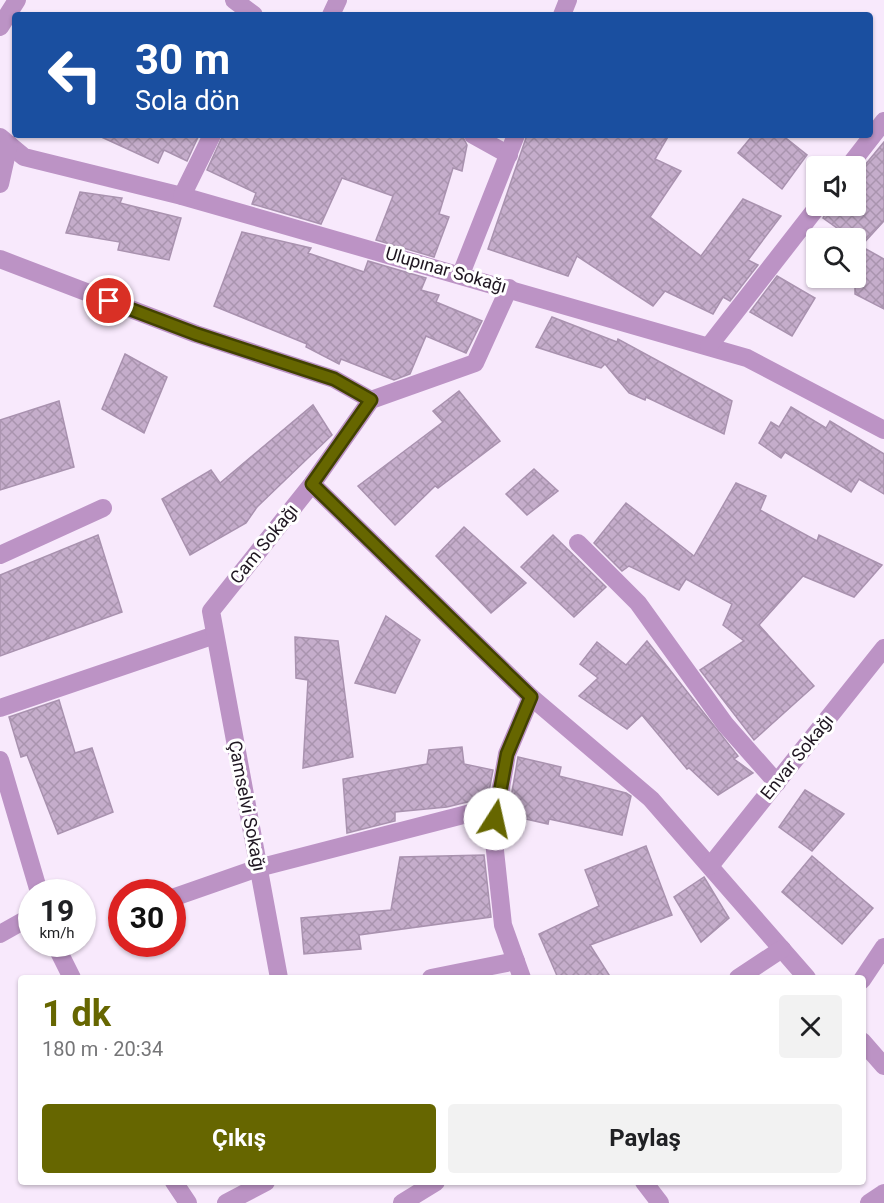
<!DOCTYPE html>
<html lang="tr">
<head>
<meta charset="utf-8">
<style>
	:root { --surface:#fff; --page:#f2f2f2; --text:#202124; --muted:#757577; --accent:#660 }
	body { margin:0; font-family:Roboto,sans-serif; background:var(--page); color:var(--text); height:100vh; display:flex; flex-direction:column; font-size:22px; white-space:nowrap }
	* { box-sizing:border-box; margin:0 }
	p { font-size:20px; color:var(--muted) }
	.icon { flex:none; width:33px; height:33px; fill:none; stroke:currentColor; stroke-width:2; stroke-linecap:round; stroke-linejoin:round }
	.map { position:relative; flex:1; overflow:hidden }
	.panel { position:absolute; left:18px; top:975px; width:848px; height:210px; display:flex; flex-direction:column; background:var(--surface); border-radius:6px; box-shadow:0 2px 4px #0004 }
	.panel>* { flex:none }
	.hud { position:absolute; left:12px; top:12px; width:861px; height:126px; border-radius:6px; box-shadow:0 2px 4px #0004; background:#1a4fa0; color:#fff; overflow:hidden }
	.tools { position:absolute; left:806px; top:156px; display:grid; gap:12px }
	.tools a { display:grid; place-items:center; width:60px; height:60px; border-radius:6px; background:var(--surface); box-shadow:0 2px 4px #0004; font-size:30px }
	.speed { position:absolute; left:18px; top:879px; display:flex; gap:12px; font-size:30px; font-weight:700; text-align:center }
	.speed>* { display:grid; place-content:center; width:78px; height:78px; border-radius:50%; background:var(--surface); box-shadow:0 2px 4px #0004; line-height:1 }
	.speed small { font-size:15px; font-weight:400 }
	.speed .limit { border:9px solid #d22; background:#fff; color:#111 }
	.pin { position:absolute; display:grid; place-items:center; width:51px; height:51px; color:#fff; margin:-26px; border:3px solid #fff; border-radius:50%; box-shadow:0 2px 6px #0007 }
	.me { position:absolute; width:66px; margin:-33px; rotate:10deg; stroke-linejoin:round; filter:drop-shadow(0 0 4px #0008) }
	.turn { display:flex; align-items:center; gap:21px; height:126px; padding:0 24px; font-size:27px }
	.turn .icon { width:78px; height:78px; stroke-width:2.5 }
	.turn b { display:block; font-size:42px; line-height:51px }
	.round { display:grid; place-items:center; flex:none; width:63px; height:63px; border-radius:6px; background:var(--page) }
	.overview { display:flex; align-items:center; justify-content:space-between; height:102px; padding:0 24px }
	h1 { font-size:36px; font-weight:700; line-height:45px; color:var(--accent) }
	.cta { display:flex; gap:12px; margin-top:auto; padding:12px 24px }
	.cta a { flex:1; height:69px; border-radius:6px; background:var(--accent); color:#fff; font-size:24px; font-weight:700; line-height:69px; text-align:center }
	.cta a+a { background:var(--page); color:var(--text) }
	.map>svg:first-child { display:block }
	.building { fill:url(#building-cross-hatch); stroke:#a992af; stroke-width:1.5 }
	.lines { fill:none; stroke-linecap:round; stroke-linejoin:round }
	.minor { stroke:#bc93c5; stroke-width:18 }
	.route-casing { stroke:#424200; stroke-width:15 }
	.route { stroke:#660; stroke-width:10 }
	.labels { text-anchor:middle; stroke-width:6; stroke-linejoin:round; paint-order:stroke }
	.street-label { font-size:18px; fill:#1f1621; stroke:#fff }
</style>
</head>
<body>
<div class="map">
<svg width="884" height="1203" viewBox="0 0 884 1203">
	<defs>
		<pattern id="building-cross-hatch" width="8" height="8" patternUnits="userSpaceOnUse" patternTransform="scale(1.5)"><rect width="8" height="8" fill="#c5adcb"/><path d="M0 0l8 8M0 8l8-8" fill="none" stroke="#a994ae"/></pattern>
	</defs>
	<rect width="100%" height="100%" fill="#f8e9fc"/>
	<!-- building -->
	<g class="building">
		<path d="M 97,135 L 199,135 L 187,161 L 164,150 L 158,163 Z"/>
		<path d="M 223,135 L 462,135 L 467,145 L 462,171 L 453,168 L 439,214 L 449,217 L 434,257 L 376,240 L 393,196 L 342,178 L 321,224 L 252,204 L 256,193 L 207,170 Z"/>
		<path d="M 527,135 L 669,135 L 655,159 L 681,171 L 650,217 L 701,256 L 743,199 L 781,216 L 748,260 L 758,265 L 730,301 L 723,297 L 713,314 L 665,291 L 653,306 L 577,256 L 568,276 L 488,249 Z"/>
		<path d="M 753,135 L 782,135 L 807,155 L 782,189 L 738,153 Z"/>
		<path d="M 884,142 L 884,221 L 861,246 L 855,238 L 851,238 L 823,218 L 829,206 L 855,206 L 855,177 Z"/>
		<path d="M 80,192 L 122,198 L 120,203 L 181,218 L 169,260 L 118,250 L 120,242 L 66,233 Z"/>
		<path d="M 242,232 L 311,248 L 308,253 L 364,272 L 368,261 L 426,278 L 421,290 L 439,295 L 436,302 L 482,321 L 466,353 L 426,336 L 410,374 L 394,380 L 341,359 L 339,364 L 306,347 L 307,344 L 214,306 Z"/>
		<path d="M 855,243 L 884,259 L 884,309 L 855,294 Z"/>
		<path d="M 777,276 L 815,298 L 792,336 L 750,312 Z"/>
		<path d="M 552,317 L 617,342 L 618,339 L 732,401 L 724,434 L 646,397 L 645,400 L 629,393 L 605,364 L 601,368 L 536,347 Z"/>
		<path d="M 125,354 L 167,377 L 144,433 L 102,409 Z"/>
		<path d="M 459,391 L 500,441 L 438,488 L 435,486 L 395,525 L 358,486 L 443,422 L 433,411 Z"/>
		<path d="M 59,401 L 74,467 L 0,490 L 0,420 Z"/>
		<path d="M 313,405 L 332,435 L 257,507 L 246,523 L 190,555 L 162,499 L 211,470 L 220,483 Z"/>
		<path d="M 791,407 L 826,428 L 830,421 L 884,454 L 884,494 L 859,479 L 851,492 L 785,452 L 781,458 L 759,443 L 771,422 L 779,427 Z"/>
		<path d="M 534,469 L 558,491 L 527,515 L 506,494 Z"/>
		<path d="M 736,483 L 766,496 L 760,510 L 817,541 L 819,535 L 882,565 L 854,597 L 803,576 L 759,625 L 814,686 L 754,740 L 700,670 L 744,641 L 723,625 L 732,604 L 686,579 L 679,590 L 629,566 L 622,571 L 594,543 L 626,503 L 694,556 Z"/>
		<path d="M 464,527 L 526,583 L 491,613 L 436,556 Z"/>
		<path d="M 98,535 L 122,612 L 0,656 L 0,575 Z"/>
		<path d="M 553,535 L 606,587 L 574,617 L 521,567 Z"/>
		<path d="M 386,616 L 420,640 L 395,693 L 355,683 Z"/>
		<path d="M 295,637 L 338,641 L 353,757 L 303,768 L 308,680 L 296,678 Z"/>
		<path d="M 647,641 L 738,756 L 734,759 L 753,773 L 718,795 L 689,768 L 687,769 L 642,715 L 627,729 L 579,696 L 598,678 L 580,664 L 597,642 L 626,665 Z"/>
		<path d="M 59,700 L 75,753 L 92,748 L 113,812 L 58,834 L 27,755 L 21,757 L 9,717 Z"/>
		<path d="M 462,747 L 464,764 L 493,770 L 488,797 L 447,807 L 395,812 L 395,821 L 347,833 L 343,779 L 427,764 L 429,750 Z"/>
		<path d="M 518,757 L 561,767 L 559,776 L 626,793 L 631,796 L 622,835 L 549,819 L 548,824 L 508,815 Z"/>
		<path d="M 805,790 L 844,814 L 812,851 L 779,827 Z"/>
		<path d="M 646,846 L 672,915 L 590,945 L 611,978 L 558,978 L 539,934 L 599,906 L 585,870 Z"/>
		<path d="M 484,855 L 491,917 L 359,935 L 361,949 L 304,954 L 301,918 L 391,910 L 400,857 Z"/>
		<path d="M 812,856 L 873,908 L 842,944 L 782,892 Z"/>
		<path d="M 704,877 L 729,918 L 701,942 L 674,897 Z"/>
	</g>
	<g class="lines">
		<!-- minor -->
		<g class="minor">
			<path d="M 234,0 L 254,15"/>
			<path d="M 331,15 L 338,0"/>
			<path d="M 562,15 L 568,0"/>
			<path d="M 0,27 L 17,0"/>
			<path d="M 473,135 L 509,155"/>
			<path d="M 0,137 L 24,157 L 182,196 L 747,358 L 884,430"/>
			<path d="M 849,166 L 884,121"/>
			<path d="M 0,184 L 9,144"/>
			<path d="M 182,196 L 212,135"/>
			<path d="M 0,259 L 196,334 L 334,379 L 371,400"/>
			<path d="M 461,274 L 516,135"/>
			<path d="M 709,346 L 818,206"/>
			<path d="M 312,484 L 531,697 L 651,799 L 807,978"/>
			<path d="M 578,543 L 638,603 L 725,724 L 777,783"/>
			<path d="M 0,555 L 103,508"/>
			<path d="M 0,708 L 215,635"/>
			<path d="M 0,760 L 39,892"/>
			<path d="M 710,866 L 884,648"/>
			<path d="M 172,898 L 258,868 L 498,806"/>
			<path d="M 0,934 L 32,916"/>
			<path d="M 55,944 L 72,978"/>
			<path d="M 279,978 L 211,611 L 312,484 L 371,400 L 475,363 L 509,288"/>
			<path d="M 431,978 L 516,961"/>
			<path d="M 522,978 L 503,925 L 493,832 L 507,754 L 531,697"/>
			<path d="M 738,978 L 782,949"/>
			<path d="M 862,980 L 884,947"/>
			<path d="M 862,1041 L 884,1066"/>
			<path d="M 174,1182 L 188,1203"/>
			<path d="M 644,1182 L 660,1203"/>
			<path d="M 226,1203 L 266,1182"/>
			<path d="M 402,1203 L 436,1182"/>
			<path d="M 869,1203 L 884,1193"/>
		</g>
	</g>
	<g class="lines">
		<!-- route casing -->
		<g class="route-casing">
			<path id="route" d="M 109,301 L 196,334 L 334,379 L 371,400 L 312,484 L 531,697 L 507,754 L 495,819"/>
		</g>
		<!-- route -->
		<use href="#route" class="route"/>
	</g>
	<g class="labels">
		<!-- street labels -->
		<g class="street-label">
			<text transform="translate(446 270) rotate(16)" y="6">Ulupınar Sokağı</text>
			<text transform="translate(264 544) rotate(-51)" y="6">Cam Sokağı</text>
			<text transform="translate(797 757) rotate(-51)" y="6">Envar Sokağı</text>
			<text transform="translate(247 806) rotate(79)" y="6">Çamselvi Sokağı</text>
		</g>
	</g>
</svg>
<div class="tools">
<a><svg class="icon" aria-label="sound" viewBox="0 0 24 24"><path d="M4 9h4l5-4v14l-5-4H4zM17 9q2 3 0 6"/></svg></a>
<a><svg class="icon" aria-label="search" viewBox="0 0 24 24"><circle cx="10" cy="10" r="6"/><path d="M15 15l6 6"/></svg></a>
</div>
<div class="speed"><div>19<small>km/h</small></div><div class="limit">30</div></div>
<div class="pin" style="left:109px;top:301px;background:#d93025"><svg class="icon" aria-label="arrive" viewBox="0 0 24 24"><path d="M6 21V4h12l-3 4 3 4H6"/></svg></div>
<svg class="me" style="left:495px;top:819px" viewBox="-20 -20 40 40"><circle r="19" fill="#fff"/><path d="M0-13L10 11 0 6-10 11z" fill="#660"/></svg>
<div class="hud">
<div class="turn"><svg class="icon" aria-label="left" viewBox="0 0 24 24"><path d="M17 20v-9H6M10 6l-5 5 5 5"/></svg><div><b>30 m</b>Sola dön</div></div>
</div>
<section class="panel">
<div class="overview"><div><h1>1 dk</h1><p>180 m · 20:34</p></div><a class="round"><svg class="icon" aria-label="close" viewBox="0 0 24 24"><path d="M6 6l12 12M18 6L6 18"/></svg></a></div>
<div class="cta"><a>Çıkış</a><a>Paylaş</a></div>
</section>
</div>
</body>
</html>
